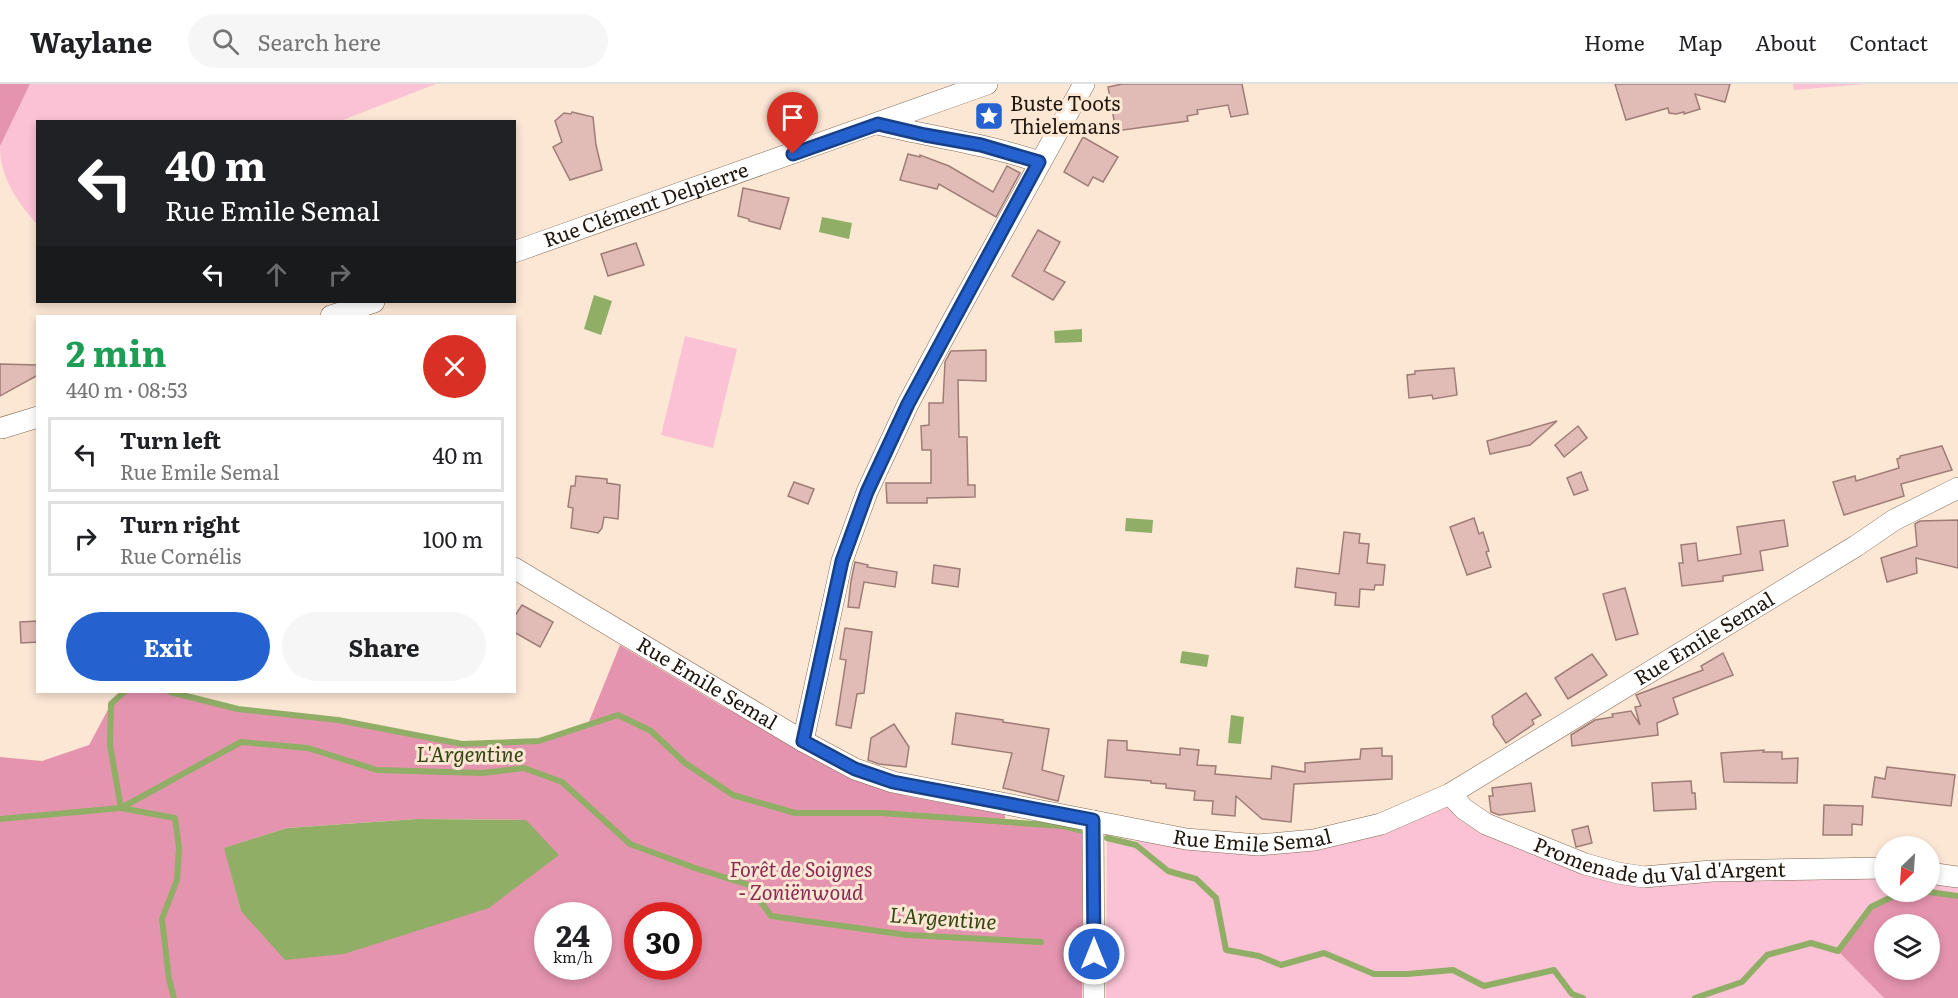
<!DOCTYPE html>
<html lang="en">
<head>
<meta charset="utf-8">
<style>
	:root { --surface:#fff; --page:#f6f6f6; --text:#202124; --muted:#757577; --line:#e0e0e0; --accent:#2562cf }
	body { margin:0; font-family:Literata,serif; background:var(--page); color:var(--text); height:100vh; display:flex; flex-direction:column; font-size:22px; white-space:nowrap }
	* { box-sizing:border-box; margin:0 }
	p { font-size:20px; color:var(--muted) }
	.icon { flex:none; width:33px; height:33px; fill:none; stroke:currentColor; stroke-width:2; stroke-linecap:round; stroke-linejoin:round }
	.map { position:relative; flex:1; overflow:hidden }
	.details { position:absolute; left:36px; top:231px; width:480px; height:378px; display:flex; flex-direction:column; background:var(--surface); border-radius:0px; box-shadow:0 3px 9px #0003 }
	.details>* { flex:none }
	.top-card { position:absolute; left:36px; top:36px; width:480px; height:183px; border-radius:0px; box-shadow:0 3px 9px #0003; background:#202124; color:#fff; overflow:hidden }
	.needle { width:39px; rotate:205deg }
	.fabs { position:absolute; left:1874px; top:752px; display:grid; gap:12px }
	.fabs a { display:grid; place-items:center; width:66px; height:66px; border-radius:50%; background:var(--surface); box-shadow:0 3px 9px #0003; font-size:30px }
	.speed { position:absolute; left:534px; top:818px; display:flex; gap:12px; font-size:30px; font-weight:700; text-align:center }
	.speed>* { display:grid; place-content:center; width:78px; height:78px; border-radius:50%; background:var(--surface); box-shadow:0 3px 9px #0003; line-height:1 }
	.speed small { font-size:15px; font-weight:400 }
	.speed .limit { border:9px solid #d22; background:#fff; color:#111 }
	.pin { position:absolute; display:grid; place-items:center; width:51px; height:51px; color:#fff; margin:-62px -26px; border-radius:50% 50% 50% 0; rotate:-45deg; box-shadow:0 0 6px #0007 }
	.pin .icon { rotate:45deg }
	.me { position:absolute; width:66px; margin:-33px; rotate:0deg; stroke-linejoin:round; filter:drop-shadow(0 0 4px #0008) }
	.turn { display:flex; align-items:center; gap:21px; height:126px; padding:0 30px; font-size:27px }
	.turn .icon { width:78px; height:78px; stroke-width:2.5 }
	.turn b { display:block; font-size:42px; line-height:51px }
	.lanes { display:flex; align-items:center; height:57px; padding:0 30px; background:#0003; justify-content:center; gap:30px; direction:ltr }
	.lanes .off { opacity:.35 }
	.round { display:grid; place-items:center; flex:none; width:63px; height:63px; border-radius:32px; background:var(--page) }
	.summary { display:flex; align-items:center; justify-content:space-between; height:102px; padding:0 30px }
	h1 { font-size:36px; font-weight:700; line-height:45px; color:#1e9e55 }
	.primary-button { display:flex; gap:12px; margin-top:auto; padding:12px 30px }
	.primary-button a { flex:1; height:69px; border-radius:36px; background:var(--accent); color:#fff; font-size:24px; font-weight:700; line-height:69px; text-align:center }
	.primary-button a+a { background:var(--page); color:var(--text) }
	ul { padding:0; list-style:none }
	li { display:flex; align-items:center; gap:18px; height:75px; margin:0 12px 9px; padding:0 18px; border:3px solid var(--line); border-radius:0px }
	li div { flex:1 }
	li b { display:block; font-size:22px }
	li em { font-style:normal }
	header { display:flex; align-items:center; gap:36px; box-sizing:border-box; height:84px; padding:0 30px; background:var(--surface); border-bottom:2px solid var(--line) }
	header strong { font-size:28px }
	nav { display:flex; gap:33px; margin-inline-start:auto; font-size:21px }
	.search { width:420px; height:54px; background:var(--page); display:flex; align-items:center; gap:15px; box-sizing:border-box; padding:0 21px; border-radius:33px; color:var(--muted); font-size:22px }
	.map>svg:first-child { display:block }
	.green { fill:#fac2d4 }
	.forest { fill:#e594af; fill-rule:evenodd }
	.water { fill:#91ae66 }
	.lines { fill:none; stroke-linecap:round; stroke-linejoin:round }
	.stream { stroke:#91ae66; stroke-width:6 }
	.building { fill:#e1bcb6; stroke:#9f7d77; stroke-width:1.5 }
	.minor-casing { stroke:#816a55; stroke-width:22 }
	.minor { stroke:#fff; stroke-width:21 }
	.route-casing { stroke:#184087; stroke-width:15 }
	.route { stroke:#2562cf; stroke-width:10 }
	.labels { text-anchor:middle; stroke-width:6; stroke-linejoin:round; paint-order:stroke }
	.poi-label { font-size:20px; fill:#20170f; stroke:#fce6d4; text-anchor:start }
	.street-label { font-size:20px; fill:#20170f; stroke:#fce6d4 }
	.park-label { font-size:20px; font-style:italic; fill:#882a52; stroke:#fce6d4 }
	.water-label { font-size:21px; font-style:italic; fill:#334510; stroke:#fce6d4 }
</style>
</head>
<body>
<header>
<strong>Waylane</strong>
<div class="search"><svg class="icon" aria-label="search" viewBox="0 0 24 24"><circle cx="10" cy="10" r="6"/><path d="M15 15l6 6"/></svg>Search here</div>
<nav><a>Home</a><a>Map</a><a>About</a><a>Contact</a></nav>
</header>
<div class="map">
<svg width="1958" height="914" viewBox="0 0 1958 914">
	<rect width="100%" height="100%" fill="#fce6d4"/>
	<!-- green -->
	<g class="green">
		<path d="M 30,0 L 436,0 L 340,37 L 38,38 L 37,140 C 19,120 0,94 0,63 C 2,49 23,15 30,0 Z"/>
		<path d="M 1793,0 L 1865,0 L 1794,6 Z"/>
		<path d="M 685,252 L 737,265 L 713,364 L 661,351 Z"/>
		<path d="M 1448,721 L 1582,789 L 1712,796 L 1884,793 L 1884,807 L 1904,807 L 1871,823 L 1838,867 L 1884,914 L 1106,914 L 1107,754 L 1136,761 L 1138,754 L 1258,770 Z"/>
		<path d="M 1929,798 L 1958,802 L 1958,812 L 1922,807 L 1929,807 Z"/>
	</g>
	<!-- forest -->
	<g class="forest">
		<path d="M 0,0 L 30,0 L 0,62 Z"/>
		<path d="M 620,561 L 722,622 L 852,692 L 906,712 L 1005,730 L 1005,738 L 1063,742 L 1083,747 L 1082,914 L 0,914 L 0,673 L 42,677 L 89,661 L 111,620 L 124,608 L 170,608 L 238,625 L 338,636 L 462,660 L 539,657 L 588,640 ZM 417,735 L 526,736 L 241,827 L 225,764 L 287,744 ZM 548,831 L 598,831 L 598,882 L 548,882 ZM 638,831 L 688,831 L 688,882 L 638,882 Z"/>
		<path d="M 1904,807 L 1922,807 L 1958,812 L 1958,914 L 1884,914 L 1838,867 L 1871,823 ZM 1884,840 L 1929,840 L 1929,885 L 1884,885 Z"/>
	</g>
	<!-- water -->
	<g class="water">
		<path d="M 822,133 L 852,139 L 849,155 L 819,148 Z"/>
		<path d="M 594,211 L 612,217 L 601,251 L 584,245 Z"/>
		<path d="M 1082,245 L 1082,258 L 1055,259 L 1054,247 Z"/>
		<path d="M 1126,434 L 1153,436 L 1152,449 L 1125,447 Z"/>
		<path d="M 1182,567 L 1209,571 L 1207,583 L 1180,579 Z"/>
		<path d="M 1231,631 L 1244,633 L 1241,660 L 1228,659 Z"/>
		<path d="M 417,735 L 526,736 L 559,771 L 489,824 L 344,870 L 285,876 L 241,827 L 224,764 L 287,744 Z"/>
	</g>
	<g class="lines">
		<!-- stream -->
		<g class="stream">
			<path d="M 124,608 L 111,620 L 110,661 L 121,724 L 175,734 L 179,764 L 177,796 L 162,835 L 169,895 L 174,914"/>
			<path d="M 170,608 L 238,625 L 338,636 L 462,660 L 539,657 L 618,631 L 651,647 L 685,679 L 733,711 L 795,729 L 881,729 L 1063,742 L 1083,747"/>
			<path d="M 0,735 L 121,724 L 241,658 L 308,664 L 377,686 L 482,689 L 524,684 L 562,698 L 630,760 L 695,784 L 749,801 L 771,832 L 907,851 L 1041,858"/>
			<path d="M 1107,754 L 1136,761 L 1168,787 L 1196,795 L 1216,814 L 1226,866 L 1259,872 L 1281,881 L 1324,869 L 1374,890 L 1407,890 L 1453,886 L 1484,902 L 1554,886 L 1572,910 L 1583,914"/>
			<path d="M 1922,807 L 1958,812"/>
			<path d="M 1695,914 L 1742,898 L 1767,871 L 1811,859 L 1838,867 L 1871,823 L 1904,807"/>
		</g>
	</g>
	<!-- building -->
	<g class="building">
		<path d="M 1122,0 L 1242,0 L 1248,30 L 1231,33 L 1228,21 L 1197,26 L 1198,30 L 1187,32 L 1188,37 L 1116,47 L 1108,3 Z"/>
		<path d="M 1615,0 L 1730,0 L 1725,18 L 1695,10 L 1700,25 L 1684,30 L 1684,28 L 1676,30 L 1669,29 L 1668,24 L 1626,36 Z"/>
		<path d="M 572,28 L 593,33 L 596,61 L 602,86 L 570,96 L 553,63 L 562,58 L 555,37 L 564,29 L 571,30 Z"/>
		<path d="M 1083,53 L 1118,73 L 1103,98 L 1093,93 L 1088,102 L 1064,88 Z"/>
		<path d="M 908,70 L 920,73 L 920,71 L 949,82 L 993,108 L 1007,82 L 1020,89 L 996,133 L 939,100 L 937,105 L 900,96 Z"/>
		<path d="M 743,104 L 789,114 L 780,145 L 749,137 L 749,135 L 738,132 Z"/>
		<path d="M 1038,146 L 1060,158 L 1044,187 L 1065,198 L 1053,216 L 1012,192 Z"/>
		<path d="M 636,159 L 644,181 L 608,192 L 601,170 Z"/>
		<path d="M 986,266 L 986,297 L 958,296 L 959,353 L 967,353 L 968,401 L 975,401 L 975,413 L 927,414 L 927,419 L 887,419 L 886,399 L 931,399 L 931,366 L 922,366 L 921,342 L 929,341 L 929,319 L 943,319 L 945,278 L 951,267 Z"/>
		<path d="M 0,280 L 38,281 L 38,291 L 0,312 Z"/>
		<path d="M 1454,284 L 1457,311 L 1433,315 L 1432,311 L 1409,314 L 1407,291 L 1415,290 L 1415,287 Z"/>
		<path d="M 1557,337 L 1530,361 L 1490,370 L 1487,357 Z"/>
		<path d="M 1578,342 L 1587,354 L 1564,373 L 1555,361 Z"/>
		<path d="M 1942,362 L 1952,386 L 1901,400 L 1904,412 L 1844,431 L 1833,398 L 1855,392 L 1856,397 L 1899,384 L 1897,375 L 1900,374 L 1900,372 Z"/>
		<path d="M 1581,388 L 1588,406 L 1574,411 L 1567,394 Z"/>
		<path d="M 576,392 L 607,395 L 607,399 L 620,401 L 618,435 L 604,433 L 602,444 L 598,449 L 571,444 L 573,424 L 568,423 L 571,402 L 575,402 Z"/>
		<path d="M 794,398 L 814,405 L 808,420 L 788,412 Z"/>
		<path d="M 1474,434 L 1479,450 L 1483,448 L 1489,467 L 1486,468 L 1491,483 L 1467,491 L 1450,443 Z"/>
		<path d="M 1784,436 L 1788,462 L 1760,467 L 1763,486 L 1723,492 L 1723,497 L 1682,502 L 1679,479 L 1683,479 L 1681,461 L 1696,459 L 1698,477 L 1741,470 L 1737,443 Z"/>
		<path d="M 1958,436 L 1958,484 L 1916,474 L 1917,489 L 1887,498 L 1881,474 L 1917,462 L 1915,440 L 1920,437 Z"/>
		<path d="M 1344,448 L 1360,450 L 1359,459 L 1369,460 L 1367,479 L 1385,481 L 1383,501 L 1375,501 L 1374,506 L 1360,505 L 1359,523 L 1335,521 L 1336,509 L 1295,503 L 1297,484 L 1339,490 Z"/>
		<path d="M 855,478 L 868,481 L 867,483 L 897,488 L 895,503 L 864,498 L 859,524 L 848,523 L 851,497 Z"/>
		<path d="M 934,481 L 960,485 L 958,503 L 932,499 Z"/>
		<path d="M 1625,504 L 1638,550 L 1616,556 L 1603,510 Z"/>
		<path d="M 522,521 L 553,538 L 540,563 L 514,548 L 514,533 Z"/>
		<path d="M 38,537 L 38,558 L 21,559 L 20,538 Z"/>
		<path d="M 845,544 L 872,548 L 864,609 L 857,610 L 851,644 L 836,641 L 846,576 L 840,575 Z"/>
		<path d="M 1723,569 L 1733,591 L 1673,614 L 1678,630 L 1657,639 L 1658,651 L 1572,662 L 1571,651 L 1595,636 L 1613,633 L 1612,630 L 1631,627 L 1640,641 L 1635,623 L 1641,622 L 1636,611 L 1703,586 L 1701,582 Z"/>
		<path d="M 1592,570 L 1607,591 L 1568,615 L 1555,594 Z"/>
		<path d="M 1526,609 L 1541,631 L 1532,636 L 1534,640 L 1506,659 L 1493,640 L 1494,639 L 1492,632 Z"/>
		<path d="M 956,629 L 1003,636 L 1003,638 L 1049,645 L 1042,686 L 1064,692 L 1058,717 L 1003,704 L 1012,669 L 952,660 Z"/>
		<path d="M 894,640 L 909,663 L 906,683 L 879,680 L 868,676 L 871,654 Z"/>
		<path d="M 1108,656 L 1127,657 L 1127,666 L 1180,671 L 1180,664 L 1199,666 L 1197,681 L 1216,682 L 1215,690 L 1271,695 L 1272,682 L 1305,688 L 1305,679 L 1360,675 L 1361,665 L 1382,664 L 1382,672 L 1392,672 L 1392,695 L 1294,700 L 1291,738 L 1262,735 L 1236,712 L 1235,732 L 1212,730 L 1213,717 L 1194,716 L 1195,707 L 1166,704 L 1166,700 L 1151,699 L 1151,697 L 1105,693 Z"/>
		<path d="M 1764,666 L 1763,668 L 1782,668 L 1782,675 L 1798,674 L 1797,699 L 1724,698 L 1721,669 Z"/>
		<path d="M 1887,683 L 1955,691 L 1951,722 L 1872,713 L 1875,693 L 1885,695 Z"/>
		<path d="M 1691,697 L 1692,709 L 1695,709 L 1696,725 L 1654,727 L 1652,699 Z"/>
		<path d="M 1531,699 L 1535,727 L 1499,731 L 1491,728 L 1489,712 L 1493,712 L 1492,704 Z"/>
		<path d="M 1824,721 L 1863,722 L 1862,741 L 1852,740 L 1852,751 L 1823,751 Z"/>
		<path d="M 1588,742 L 1592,759 L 1576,763 L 1572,746 Z"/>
	</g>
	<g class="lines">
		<!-- minor casing -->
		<g class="minor-casing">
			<g id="minor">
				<path d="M 878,40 C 932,53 987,60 1039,78"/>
				<path id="s1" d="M 514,168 L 987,0"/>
				<path d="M 331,232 L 374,218"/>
				<path d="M 2,344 L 38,333"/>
				<path id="s2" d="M 514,484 L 803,657 L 855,685 L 893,698 L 1186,755 L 1258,761 L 1314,756 L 1381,740 L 1450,710 L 1856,462 L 1894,436 L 1958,404"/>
				<path d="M 803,657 L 842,477 L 867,408 L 908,320 L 947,247 L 1084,0"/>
				<path id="s3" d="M 1450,710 L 1464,725 L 1486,740 L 1585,780 L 1618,789 L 1644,793 L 1712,787 L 1884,784"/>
				<path d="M 1093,737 L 1094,914"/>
				<path d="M 1929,789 L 1958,793"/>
			</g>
		</g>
		<!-- minor -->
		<use href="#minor" class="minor"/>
	</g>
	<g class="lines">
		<!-- route casing -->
		<g class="route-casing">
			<path id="route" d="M 793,70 L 878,40 L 925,51 L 981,61 L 1039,78 L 908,320 L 867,408 L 842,477 L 803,657 L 855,685 L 893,698 L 1093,736 L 1094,870"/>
		</g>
		<!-- route -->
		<use href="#route" class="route"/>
	</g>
	<!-- icons -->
	<defs>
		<g id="sight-square" transform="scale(1.5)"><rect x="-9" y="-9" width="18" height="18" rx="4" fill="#2562cf" stroke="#fce6d4"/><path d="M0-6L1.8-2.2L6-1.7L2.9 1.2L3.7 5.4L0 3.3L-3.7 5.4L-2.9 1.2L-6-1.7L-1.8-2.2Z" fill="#fff"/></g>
	</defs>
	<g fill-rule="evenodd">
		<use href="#sight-square" x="989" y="32"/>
	</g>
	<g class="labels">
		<!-- poi labels -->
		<g class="poi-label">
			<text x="1010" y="27">Buste Toots<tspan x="1010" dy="23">Thielemans</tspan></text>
		</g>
		<!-- street labels -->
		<g class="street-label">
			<text dy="7" stroke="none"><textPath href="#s1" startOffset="140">Rue Clément Delpierre</textPath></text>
			<text dy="7" stroke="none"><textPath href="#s2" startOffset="1305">Rue Emile Semal</textPath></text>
			<text dy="7" stroke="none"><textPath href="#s2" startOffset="225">Rue Emile Semal</textPath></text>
			<text dy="7" stroke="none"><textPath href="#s2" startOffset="801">Rue Emile Semal</textPath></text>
			<text dy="7" stroke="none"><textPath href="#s3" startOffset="228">Promenade du Val d'Argent</textPath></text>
		</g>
		<!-- park labels -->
		<g class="park-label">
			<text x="801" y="793">Forêt de Soignes<tspan x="801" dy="23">- Zoniënwoud</tspan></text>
		</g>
		<!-- water labels -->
		<g class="water-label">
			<text x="470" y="678">L'Argentine</text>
			<text transform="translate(943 835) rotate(4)" y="7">L'Argentine</text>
		</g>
	</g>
</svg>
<div class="fabs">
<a><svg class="needle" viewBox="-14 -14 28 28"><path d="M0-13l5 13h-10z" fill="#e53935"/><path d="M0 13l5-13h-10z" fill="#757577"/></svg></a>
<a><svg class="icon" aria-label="layers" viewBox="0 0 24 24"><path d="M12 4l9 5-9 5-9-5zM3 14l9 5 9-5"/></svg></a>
</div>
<div class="speed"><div>24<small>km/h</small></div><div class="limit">30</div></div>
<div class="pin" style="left:793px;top:70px;background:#d93025"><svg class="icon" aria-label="arrive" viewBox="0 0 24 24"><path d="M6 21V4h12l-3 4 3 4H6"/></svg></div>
<svg class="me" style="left:1094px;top:870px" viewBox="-20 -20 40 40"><circle r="17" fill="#2562cf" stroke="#fff" stroke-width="3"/><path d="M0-11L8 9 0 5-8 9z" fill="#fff"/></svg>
<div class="top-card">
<div class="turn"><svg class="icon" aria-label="left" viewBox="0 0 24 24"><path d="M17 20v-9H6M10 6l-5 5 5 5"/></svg><div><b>40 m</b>Rue Emile Semal</div></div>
<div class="lanes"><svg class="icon" aria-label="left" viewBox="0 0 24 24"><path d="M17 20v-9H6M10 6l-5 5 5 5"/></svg><svg class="icon off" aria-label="ahead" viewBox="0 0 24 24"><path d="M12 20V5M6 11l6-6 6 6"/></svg><svg class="icon off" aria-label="right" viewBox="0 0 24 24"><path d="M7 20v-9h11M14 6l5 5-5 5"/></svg></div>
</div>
<section class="details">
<div class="summary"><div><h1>2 min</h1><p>440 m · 08:53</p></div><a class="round" style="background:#d93025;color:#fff"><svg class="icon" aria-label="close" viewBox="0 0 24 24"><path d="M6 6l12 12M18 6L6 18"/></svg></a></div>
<ul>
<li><svg class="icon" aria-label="left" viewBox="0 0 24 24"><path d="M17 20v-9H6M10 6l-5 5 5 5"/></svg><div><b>Turn left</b><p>Rue Emile Semal</p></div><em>40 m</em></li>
<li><svg class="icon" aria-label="right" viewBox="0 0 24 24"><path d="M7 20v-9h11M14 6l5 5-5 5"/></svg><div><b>Turn right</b><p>Rue Cornélis</p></div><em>100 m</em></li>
</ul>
<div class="primary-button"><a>Exit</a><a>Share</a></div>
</section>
</div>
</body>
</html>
